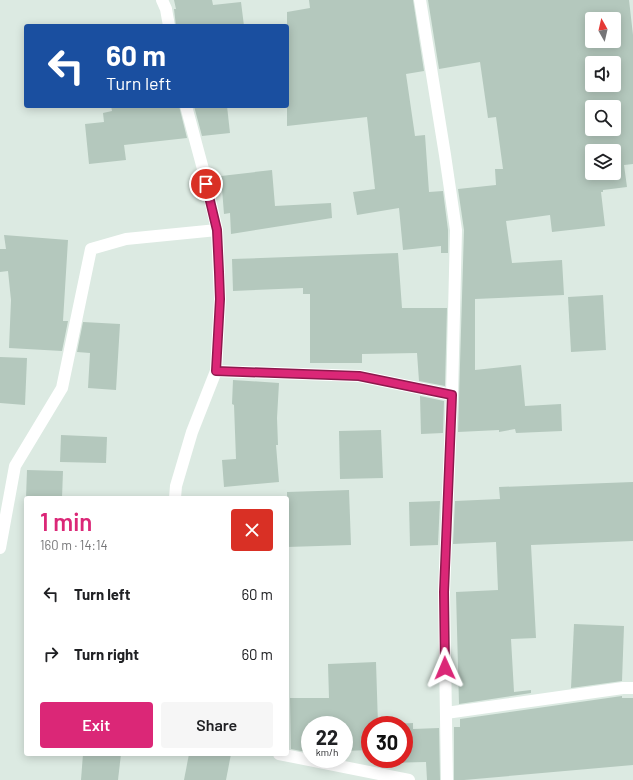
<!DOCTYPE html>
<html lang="en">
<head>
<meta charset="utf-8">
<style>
	:root { --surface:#fff; --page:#f6f6f6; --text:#202124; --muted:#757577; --accent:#db2777 }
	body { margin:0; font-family:Barlow,sans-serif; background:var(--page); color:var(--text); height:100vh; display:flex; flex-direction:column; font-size:15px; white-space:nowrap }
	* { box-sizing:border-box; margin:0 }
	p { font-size:13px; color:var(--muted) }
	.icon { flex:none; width:22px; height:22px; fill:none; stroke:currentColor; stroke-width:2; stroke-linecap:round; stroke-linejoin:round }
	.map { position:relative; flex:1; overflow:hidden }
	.drawer { position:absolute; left:24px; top:496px; width:265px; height:260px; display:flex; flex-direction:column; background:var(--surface); border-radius:4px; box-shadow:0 2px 10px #0003 }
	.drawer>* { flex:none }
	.banner { position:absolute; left:24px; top:24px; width:265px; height:84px; border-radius:4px; box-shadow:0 2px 10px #0003; background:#1a4fa0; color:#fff; overflow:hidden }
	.needle { width:26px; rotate:352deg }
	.fabs { position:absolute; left:585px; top:12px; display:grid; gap:8px }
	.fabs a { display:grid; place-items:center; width:36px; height:36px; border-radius:4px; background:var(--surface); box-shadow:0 2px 10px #0003; font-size:20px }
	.speed { position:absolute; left:301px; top:716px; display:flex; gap:8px; font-size:20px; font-weight:700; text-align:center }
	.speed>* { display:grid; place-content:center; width:52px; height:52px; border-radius:50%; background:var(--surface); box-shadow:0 2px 10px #0003; line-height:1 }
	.speed small { font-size:10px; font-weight:400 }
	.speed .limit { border:6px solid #d22; background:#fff; color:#111 }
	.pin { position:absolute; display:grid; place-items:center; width:34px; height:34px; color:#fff; margin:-17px; border:2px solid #fff; border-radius:50%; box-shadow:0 1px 4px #0007 }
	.me { position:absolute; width:44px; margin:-22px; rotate:359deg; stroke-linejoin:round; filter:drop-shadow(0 0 3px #0008) }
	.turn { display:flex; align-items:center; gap:14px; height:84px; padding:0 16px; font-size:18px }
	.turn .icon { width:52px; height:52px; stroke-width:2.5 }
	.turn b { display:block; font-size:28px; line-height:34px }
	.round { display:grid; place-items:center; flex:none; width:42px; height:42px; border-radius:4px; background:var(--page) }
	.head { display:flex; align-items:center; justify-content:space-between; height:68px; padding:0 16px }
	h1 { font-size:24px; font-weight:600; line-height:30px; color:var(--accent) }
	.action { display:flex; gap:8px; margin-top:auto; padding:8px 16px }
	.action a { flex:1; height:46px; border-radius:4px; background:var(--accent); color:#fff; font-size:16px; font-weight:600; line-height:46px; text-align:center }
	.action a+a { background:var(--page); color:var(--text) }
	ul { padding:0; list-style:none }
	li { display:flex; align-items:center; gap:12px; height:60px; padding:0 16px }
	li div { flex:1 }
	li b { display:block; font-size:15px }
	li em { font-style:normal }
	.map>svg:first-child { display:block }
	.building { fill:#b4c8bd; fill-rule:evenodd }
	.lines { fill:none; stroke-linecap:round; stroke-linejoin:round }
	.street { stroke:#fff; stroke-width:12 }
	.route-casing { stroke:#8e194d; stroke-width:10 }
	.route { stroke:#db2777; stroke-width:7 }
</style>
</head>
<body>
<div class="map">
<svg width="633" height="780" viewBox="0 0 633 780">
	<rect width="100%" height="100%" fill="#dceae2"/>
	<!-- building -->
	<g class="building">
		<path d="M 174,0 L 212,0 L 213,5 L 241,2 L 244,26 L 176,26 L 174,9 L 176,9 Z"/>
		<path d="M 309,0 L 413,0 L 424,71 L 406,74 L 415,136 L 425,135 L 429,192 L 443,191 L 448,230 L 448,253 L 441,253 L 441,246 L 403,250 L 399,208 L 357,215 L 353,192 L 375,189 L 367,117 L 287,126 L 287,12 L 310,8 Z"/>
		<path d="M 428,0 L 629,0 L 633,35 L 633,164 L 624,165 L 627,187 L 603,190 L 603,192 L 601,192 L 605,226 L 552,232 L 550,215 L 506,221 L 512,263 L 562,260 L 564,295 L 475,299 L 475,370 L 521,365 L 525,406 L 561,404 L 562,431 L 516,433 L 515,429 L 499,432 L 499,430 L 458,432 L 464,230 L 458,189 L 496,185 L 495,169 L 503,169 L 496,117 L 488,118 L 480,62 L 439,69 ZM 592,19 L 614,19 L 614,41 L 592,41 ZM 592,63 L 614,63 L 614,85 L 592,85 ZM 592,107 L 614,107 L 614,129 L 592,129 ZM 592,151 L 614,151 L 614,173 L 592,173 Z"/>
		<path d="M 111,106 L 179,106 L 187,138 L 124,145 L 126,160 L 89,164 L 85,124 L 104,122 L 103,113 L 112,111 Z"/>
		<path d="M 194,106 L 227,106 L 230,133 L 202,136 Z"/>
		<path d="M 272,170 L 275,206 L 331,203 L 332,218 L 231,234 L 230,213 L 224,214 L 221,176 Z"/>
		<path d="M 4,235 L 68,240 L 63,321 L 68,321 L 62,351 L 9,348 L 11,300 L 8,271 L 0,272 L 0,249 L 6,249 Z"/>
		<path d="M 398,253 L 402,308 L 447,308 L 445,386 L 419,381 L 417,353 L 362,354 L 362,363 L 310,363 L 310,294 L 303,294 L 303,288 L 233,291 L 232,259 Z"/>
		<path d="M 603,295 L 606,350 L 571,352 L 568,297 Z"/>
		<path d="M 83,322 L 120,324 L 116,390 L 88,388 L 90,353 L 77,352 Z"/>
		<path d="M 0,357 L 27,358 L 25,405 L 0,403 Z"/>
		<path d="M 233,380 L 279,383 L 277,418 L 278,445 L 276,445 L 279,482 L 224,487 L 222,460 L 236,459 L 234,405 L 232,404 Z"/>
		<path d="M 420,396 L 444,401 L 443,433 L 421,434 Z"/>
		<path d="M 381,430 L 383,478 L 340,479 L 339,431 Z"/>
		<path d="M 61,435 L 107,437 L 106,463 L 60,462 Z"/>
		<path d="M 27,470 L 63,471 L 62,498 L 26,498 Z"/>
		<path d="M 633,482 L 633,541 L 531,545 L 536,638 L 511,639 L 514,692 L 531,690 L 531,693 L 459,704 L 456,592 L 498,590 L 496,542 L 453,544 L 455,501 L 500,499 L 499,487 Z"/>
		<path d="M 349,490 L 351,545 L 287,547 L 287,492 Z"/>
		<path d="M 440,501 L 438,545 L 410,546 L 409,502 Z"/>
		<path d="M 574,624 L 624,626 L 622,681 L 571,688 Z"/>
		<path d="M 376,662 L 378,725 L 413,723 L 413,729 L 439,728 L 440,780 L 427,780 L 426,762 L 384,763 L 384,759 L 404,759 L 404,725 L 370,725 L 370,750 L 344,751 L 344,725 L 310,725 L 310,751 L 301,751 L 291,749 L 290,698 L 329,698 L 328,664 Z"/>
		<path d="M 622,696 L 622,698 L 633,698 L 633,765 L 464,780 L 454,780 L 454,727 L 460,727 L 460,719 Z"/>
		<path d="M 83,754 L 121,754 L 118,780 L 81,780 Z"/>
		<path d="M 189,754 L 231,754 L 226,780 L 184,780 Z"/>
	</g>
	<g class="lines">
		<!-- street -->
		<g class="street">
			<path d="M 162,0 L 166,9 L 169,26"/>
			<path d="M 420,0 L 445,155 L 456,230 L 452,395 L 444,592 L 447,780"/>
			<path d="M 216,371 L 359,376 L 452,395"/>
			<path d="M 175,498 L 176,486 L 192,432 L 216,371 L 220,299 L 217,230 L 203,169 L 186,106"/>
			<path d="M 0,548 L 15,466 L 62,388 L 91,249 L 126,239 L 217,230"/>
			<path d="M 446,713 L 623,688 L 633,688"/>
			<path d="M 279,754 L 409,780"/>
		</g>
	</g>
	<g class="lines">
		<!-- route casing -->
		<g class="route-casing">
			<path id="route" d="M 206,184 L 217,230 L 219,272 L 220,299 L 216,371 L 359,376 L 452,395 L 444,592 L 445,668"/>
		</g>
		<!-- route -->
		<use href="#route" class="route"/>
	</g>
</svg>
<div class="fabs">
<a><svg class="needle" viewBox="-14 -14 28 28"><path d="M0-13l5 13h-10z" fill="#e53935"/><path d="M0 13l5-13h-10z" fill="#757577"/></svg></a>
<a><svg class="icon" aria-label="sound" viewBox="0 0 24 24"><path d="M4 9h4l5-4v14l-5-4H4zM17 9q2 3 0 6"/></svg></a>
<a><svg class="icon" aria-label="search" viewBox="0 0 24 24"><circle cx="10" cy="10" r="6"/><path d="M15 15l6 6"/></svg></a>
<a><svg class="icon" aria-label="layers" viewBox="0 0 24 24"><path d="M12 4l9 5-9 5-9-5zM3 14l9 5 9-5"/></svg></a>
</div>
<div class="speed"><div>22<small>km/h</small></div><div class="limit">30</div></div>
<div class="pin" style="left:206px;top:184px;background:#d93025"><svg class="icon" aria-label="arrive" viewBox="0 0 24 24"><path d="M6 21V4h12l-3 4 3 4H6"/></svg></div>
<svg class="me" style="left:445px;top:668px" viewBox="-20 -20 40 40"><path d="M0-17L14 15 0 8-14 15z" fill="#db2777" stroke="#fff" stroke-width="4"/></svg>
<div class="banner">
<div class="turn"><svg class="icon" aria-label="left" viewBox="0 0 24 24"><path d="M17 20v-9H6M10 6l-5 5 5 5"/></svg><div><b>60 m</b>Turn left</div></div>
</div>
<section class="drawer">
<div class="head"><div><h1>1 min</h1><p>160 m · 14:14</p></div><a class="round" style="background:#d93025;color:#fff"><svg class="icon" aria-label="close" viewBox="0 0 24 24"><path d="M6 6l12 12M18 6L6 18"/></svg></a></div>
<ul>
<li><svg class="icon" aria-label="left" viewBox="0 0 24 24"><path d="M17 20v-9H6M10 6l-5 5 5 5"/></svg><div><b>Turn left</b></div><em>60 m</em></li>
<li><svg class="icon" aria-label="right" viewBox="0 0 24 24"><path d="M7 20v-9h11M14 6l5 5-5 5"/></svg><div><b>Turn right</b></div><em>60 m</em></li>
</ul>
<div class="action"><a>Exit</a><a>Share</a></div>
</section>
</div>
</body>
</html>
